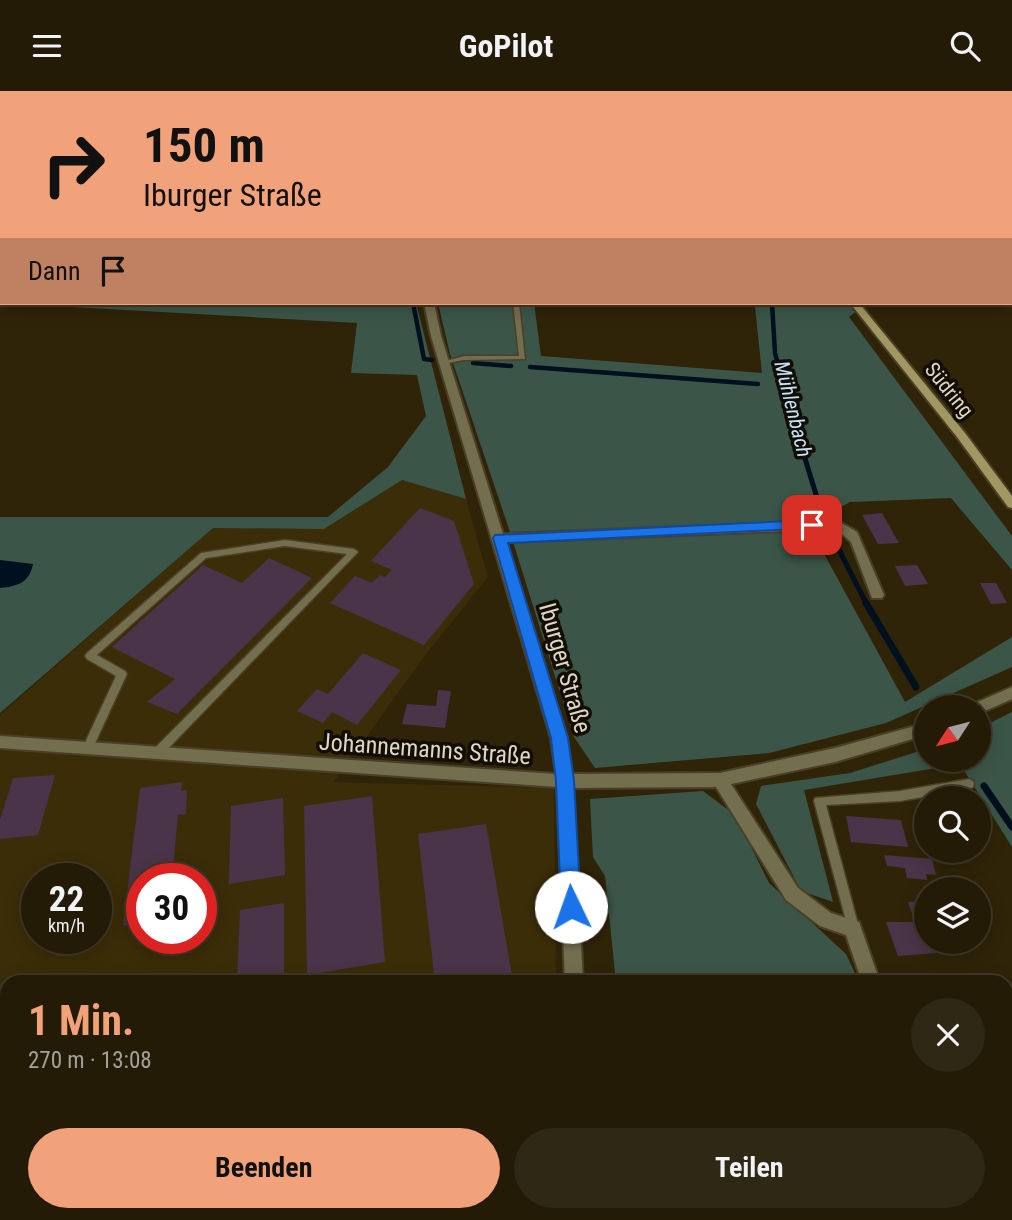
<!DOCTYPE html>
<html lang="de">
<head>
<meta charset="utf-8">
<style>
	:root { --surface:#231b06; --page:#2f2814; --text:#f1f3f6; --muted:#a3a19b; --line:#403928; --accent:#f1a27b }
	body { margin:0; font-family:"Roboto Condensed",sans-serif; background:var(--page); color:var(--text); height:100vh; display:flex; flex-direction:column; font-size:26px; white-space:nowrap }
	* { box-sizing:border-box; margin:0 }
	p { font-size:23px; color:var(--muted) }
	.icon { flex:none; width:38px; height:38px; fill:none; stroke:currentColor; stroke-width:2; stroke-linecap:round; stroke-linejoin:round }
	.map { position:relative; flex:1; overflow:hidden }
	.details { position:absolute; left:0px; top:884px; width:1013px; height:247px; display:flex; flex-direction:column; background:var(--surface); border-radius:21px 21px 0 0; box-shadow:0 4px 18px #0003,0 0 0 2px var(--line) }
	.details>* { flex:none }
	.banner { position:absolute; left:0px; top:0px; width:1013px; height:214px; box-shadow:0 4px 18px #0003,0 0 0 2px var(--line); background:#f1a27b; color:#111; overflow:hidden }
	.needle { width:46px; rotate:234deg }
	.controls { position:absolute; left:914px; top:604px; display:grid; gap:14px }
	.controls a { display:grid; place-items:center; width:77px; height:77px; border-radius:50%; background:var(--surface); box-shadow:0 4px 18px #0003,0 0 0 2px var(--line); font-size:35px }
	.speed { position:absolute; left:21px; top:772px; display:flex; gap:14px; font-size:35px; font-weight:700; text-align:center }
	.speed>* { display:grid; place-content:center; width:91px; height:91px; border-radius:50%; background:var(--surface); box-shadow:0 4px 18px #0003,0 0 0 2px var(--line); line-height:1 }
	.speed small { font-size:18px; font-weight:400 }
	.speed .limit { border:10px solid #d22; background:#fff; color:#111 }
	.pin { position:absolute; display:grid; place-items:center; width:60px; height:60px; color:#fff; margin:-30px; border-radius:14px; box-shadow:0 4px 10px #0006 }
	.me { position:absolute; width:77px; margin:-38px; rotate:357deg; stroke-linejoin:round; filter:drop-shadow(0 0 5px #0008) }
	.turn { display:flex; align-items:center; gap:24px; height:147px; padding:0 28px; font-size:32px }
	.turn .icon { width:91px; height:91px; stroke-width:2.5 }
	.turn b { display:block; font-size:49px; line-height:60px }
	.then { display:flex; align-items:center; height:66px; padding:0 28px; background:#0003; gap:14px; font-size:26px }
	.round { display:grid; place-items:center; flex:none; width:74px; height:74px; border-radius:37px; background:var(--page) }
	.headline { display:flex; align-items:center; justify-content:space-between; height:119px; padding:0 28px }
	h1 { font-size:42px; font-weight:700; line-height:52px; color:var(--accent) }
	.button { display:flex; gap:14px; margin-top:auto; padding:14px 28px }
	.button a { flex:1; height:80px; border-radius:42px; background:var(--accent); color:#111; font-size:28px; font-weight:700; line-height:80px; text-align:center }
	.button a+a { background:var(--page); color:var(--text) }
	header { display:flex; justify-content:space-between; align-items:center; height:91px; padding:0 28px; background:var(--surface); font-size:32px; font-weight:700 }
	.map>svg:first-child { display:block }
	.built { fill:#3b2d08; fill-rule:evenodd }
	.green { fill:#3b5648 }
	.water { fill:#00101f }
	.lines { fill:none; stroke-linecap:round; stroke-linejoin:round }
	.stream-far2 { stroke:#00101f; stroke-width:4.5 }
	.stream-far1 { stroke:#00101f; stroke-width:5 }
	.stream { stroke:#00101f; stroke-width:7 }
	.building { fill:#4a3449 }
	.service-casing { stroke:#4b4027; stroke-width:3 }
	.minor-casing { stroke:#4b4027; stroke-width:4 }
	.secondary-casing { stroke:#4b4027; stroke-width:4 }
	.service { fill:#736e4e; fill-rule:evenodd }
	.minor { fill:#736e4e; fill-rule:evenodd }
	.secondary { fill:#a09762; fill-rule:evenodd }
	.route { fill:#1a73e8; stroke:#114b97; stroke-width:2 }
	.labels { text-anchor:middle; stroke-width:7; stroke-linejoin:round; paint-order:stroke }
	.far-street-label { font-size:21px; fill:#ded6c7; stroke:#130e04 }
	.far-water-label { font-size:21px; font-style:italic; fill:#c5e4fb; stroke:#130e04 }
	.street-label { font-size:24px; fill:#ded6c7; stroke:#130e04 }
</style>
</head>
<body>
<header><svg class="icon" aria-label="menu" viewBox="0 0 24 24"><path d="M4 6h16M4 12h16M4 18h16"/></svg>GoPilot<svg class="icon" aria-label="search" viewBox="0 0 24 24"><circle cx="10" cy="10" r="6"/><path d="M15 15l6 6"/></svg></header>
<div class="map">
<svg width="1012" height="1129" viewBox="0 0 1012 1129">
	<rect width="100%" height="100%" fill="#2f2408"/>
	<!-- built -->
	<path class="built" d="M 402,389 L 466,408 L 488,486 L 426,563 L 334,691 L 554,697 L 556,891 L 7,891 L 7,1124 L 566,1124 L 566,1129 L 0,1129 L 0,624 L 213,437 L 324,438 ZM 37,788 L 96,788 L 96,847 L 37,847 ZM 142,788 L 201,788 L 201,847 L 142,847 Z"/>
	<!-- green -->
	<g class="green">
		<path d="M 0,112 L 2,212 L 416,212 L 466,408 L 402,389 L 324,438 L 213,437 L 0,622 L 0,426 L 328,426 L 388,376 L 426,325 L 417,284 L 351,282 L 357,232 L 0,212 Z"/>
		<path d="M 438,212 L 534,212 L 541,265 L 762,282 L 755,216 L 695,212 L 867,212 L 849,226 L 1012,445 L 1012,479 L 951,407 L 850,411 L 829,422 L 805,428 L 905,611 L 1012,546 L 1012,576 L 886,632 L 769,662 L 595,677 L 574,646 L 509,438 L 450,263 Z"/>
		<path d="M 1012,621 L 1012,756 L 960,673 L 804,699 L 833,811 L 801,800 L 756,713 L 761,695 L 850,682 L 926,658 L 926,668 L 978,668 L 978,638 Z"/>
		<path d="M 703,700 L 735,724 L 769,792 L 846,863 L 859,891 L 616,891 L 605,785 L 593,766 L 590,708 Z"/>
		<path d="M 642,1124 L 929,1124 L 931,1129 L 643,1129 Z"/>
	</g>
	<!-- water -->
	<path class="water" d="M 0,469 L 33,473 C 29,492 18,495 0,497 Z"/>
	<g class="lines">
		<!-- stream-far2 -->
		<g class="stream-far2">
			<path d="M 413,212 L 424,268 L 432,269"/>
			<path d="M 772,212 L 775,262 L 785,300"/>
			<path d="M 473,272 L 511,275"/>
			<path d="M 530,276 L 758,293"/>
		</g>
		<!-- stream-far1 -->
		<g class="stream-far1">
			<path d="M 784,299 L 822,423"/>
			<path d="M 831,443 L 867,514"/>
		</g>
		<!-- stream -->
		<g class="stream">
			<path d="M 866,512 L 916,596"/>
			<path d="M 984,695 L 1012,736"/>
		</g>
	</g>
	<!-- building -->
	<g class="building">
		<path d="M 420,417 L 454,430 L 474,493 L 424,554 L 330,512 L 355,485 L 372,492 L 380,484 L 385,486 L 392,479 L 371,470 Z"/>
		<path d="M 882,422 L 899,452 L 878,453 L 862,424 Z"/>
		<path d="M 269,467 L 312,487 L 177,623 L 147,611 L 175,588 L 112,556 L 203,474 L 242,492 Z"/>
		<path d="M 917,474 L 928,493 L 905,495 L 895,475 Z"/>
		<path d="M 980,492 L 996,492 L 1007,512 L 991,513 Z"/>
		<path d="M 363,562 L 401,579 L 357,634 L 332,621 L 323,632 L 297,620 L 317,598 L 328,603 Z"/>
		<path d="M 438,599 L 451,600 L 445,637 L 402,633 L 407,613 L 436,615 Z"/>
		<path d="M 55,684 L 38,744 L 0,748 L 0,729 L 13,687 Z"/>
		<path d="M 182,691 L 181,700 L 187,699 L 186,723 L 178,724 L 172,788 L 142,788 L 142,832 L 123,835 L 140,697 Z"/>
		<path d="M 372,705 L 385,871 L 307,884 L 304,715 Z"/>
		<path d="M 283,707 L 285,784 L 229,793 L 231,715 Z"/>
		<path d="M 846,725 L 901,729 L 908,756 L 851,751 Z"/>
		<path d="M 916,730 L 926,731 L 926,747 L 919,746 Z"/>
		<path d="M 486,733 L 513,891 L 435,891 L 418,743 Z"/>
		<path d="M 884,764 L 932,768 L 936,784 L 926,783 L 927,789 L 907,787 L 905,777 L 887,775 Z"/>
		<path d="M 926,810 L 926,850 L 945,850 L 949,861 L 898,865 L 886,831 L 915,831 L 908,811 Z"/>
		<path d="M 284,812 L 284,891 L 237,891 L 240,819 Z"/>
		<path d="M 61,847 L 80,847 L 79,854 L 59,857 Z"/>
		<path d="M 960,884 L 962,891 L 930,891 L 929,886 Z"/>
		<path d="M 1012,1082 L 1012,1111 L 1006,1112 L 1006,1083 Z"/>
		<path d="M 7,1122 L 7,1124 L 38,1124 L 37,1129 L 0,1129 L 0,1123 Z"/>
		<path d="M 78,1124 L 77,1129 L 45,1129 L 45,1127 Z"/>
		<path d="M 178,1124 L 384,1124 L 384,1129 L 147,1129 Z"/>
		<path d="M 484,1124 L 539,1124 L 540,1129 L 485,1129 Z"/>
		<path d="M 972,1124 L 1002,1124 L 1003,1129 L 973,1129 Z"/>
	</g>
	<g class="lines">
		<!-- service casing -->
		<g class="service-casing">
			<g id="service">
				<path d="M 555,0 L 559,0 L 558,2 L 554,2 Z"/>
				<path d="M 513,212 L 519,212 L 525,268 L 464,269 L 443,273 L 443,271 L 464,265 L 519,265 Z"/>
				<path d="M 285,449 L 354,458 L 358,461 L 160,666 L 156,667 L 152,666 L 151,663 L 152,660 L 347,463 L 285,455 L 206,467 L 97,564 L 125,580 L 127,583 L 91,661 L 87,662 L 83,661 L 82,658 L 116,585 L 87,568 L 85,565 L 87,562 L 201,462 Z"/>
				<path d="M 969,688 L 973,690 L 974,693 L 973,696 L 969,698 L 900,710 L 826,714 L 859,837 L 857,841 L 853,843 L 849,841 L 814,710 L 815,707 L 900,700 Z"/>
			</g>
		</g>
		<!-- minor casing -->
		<g class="minor-casing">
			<g id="minor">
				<rect x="369" y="0" width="6" height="2"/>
				<path d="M 828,0 L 834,0 L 827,2 Z"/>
				<rect x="0" y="68" width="2" height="4"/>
				<path d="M 424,212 L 434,212 L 441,245 L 503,443 L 838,430 L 857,441 L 884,504 L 882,507 L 872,507 L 851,451 L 836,438 L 505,451 L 567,647 L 572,683 L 720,682 L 835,657 L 926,632 L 926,644 L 835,671 L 731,693 L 798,797 L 831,822 L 859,831 L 880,891 L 862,891 L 846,844 L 820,835 L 786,809 L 716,696 L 573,697 L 583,891 L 565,891 L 557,696 L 0,657 L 0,645 L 556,683 L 551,647 L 431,245 Z"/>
				<path d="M 1012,596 L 1012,608 L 978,623 L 978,616 L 971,616 L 973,613 Z"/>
				<rect x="577" y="1124" width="22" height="5"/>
				<path d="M 934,1124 L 956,1124 L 957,1129 L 935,1129 Z"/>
			</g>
		</g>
		<!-- secondary casing -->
		<g class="secondary-casing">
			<g id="secondary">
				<path d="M 662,0 L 669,0 L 670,2 L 663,2 Z"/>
				<path d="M 850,212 L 859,212 L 965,342 L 1012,405 L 1012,417 L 1008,416 L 957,346 Z"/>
			</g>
		</g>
		<!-- service -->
		<use href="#service" class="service"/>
		<!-- minor -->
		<use href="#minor" class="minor"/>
		<!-- secondary -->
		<use href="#secondary" class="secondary"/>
	</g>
	<!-- route -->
	<path class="route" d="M 812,429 L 819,434 L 817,437 L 508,452 L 568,647 L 574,690 L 581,816 L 578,822 L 571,825 L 564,822 L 561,816 L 556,690 L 551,647 L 493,447 L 495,444 Z"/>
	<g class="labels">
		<!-- far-street labels -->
		<g class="far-street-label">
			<text transform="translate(949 299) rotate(51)" y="7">Südring</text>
		</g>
		<!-- far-water labels -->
		<g class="far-water-label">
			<text transform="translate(793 318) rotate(76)" y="7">Mühlenbach</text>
		</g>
		<!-- street labels -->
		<g class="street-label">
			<text transform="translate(565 577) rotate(74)" y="8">Iburger Straße</text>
			<text transform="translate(425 658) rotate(4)" y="8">Johannemanns Straße</text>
		</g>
	</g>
</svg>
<div class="controls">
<a><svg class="needle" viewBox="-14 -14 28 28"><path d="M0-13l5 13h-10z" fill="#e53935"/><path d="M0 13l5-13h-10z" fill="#a3a19b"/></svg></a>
<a><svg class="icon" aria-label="search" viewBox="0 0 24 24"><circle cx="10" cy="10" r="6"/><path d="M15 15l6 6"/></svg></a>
<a><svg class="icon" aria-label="layers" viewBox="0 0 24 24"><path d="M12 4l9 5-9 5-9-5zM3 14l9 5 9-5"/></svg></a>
</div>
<div class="speed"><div>22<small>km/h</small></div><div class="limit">30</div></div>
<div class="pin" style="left:812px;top:434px;background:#d93025"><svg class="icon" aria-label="arrive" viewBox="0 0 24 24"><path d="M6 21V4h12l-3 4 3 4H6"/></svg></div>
<svg class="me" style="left:571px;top:816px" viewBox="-20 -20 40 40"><circle r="19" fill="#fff"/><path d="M0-13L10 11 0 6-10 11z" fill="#1a73e8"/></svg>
<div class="banner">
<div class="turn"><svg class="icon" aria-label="right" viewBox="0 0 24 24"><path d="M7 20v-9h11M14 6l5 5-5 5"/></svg><div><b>150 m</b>Iburger Straße</div></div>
<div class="then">Dann<svg class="icon" aria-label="arrive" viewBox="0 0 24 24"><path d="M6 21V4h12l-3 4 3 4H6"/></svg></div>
</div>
<section class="details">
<div class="headline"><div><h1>1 Min.</h1><p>270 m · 13:08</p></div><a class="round"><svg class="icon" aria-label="close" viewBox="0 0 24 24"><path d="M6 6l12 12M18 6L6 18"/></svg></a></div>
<div class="button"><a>Beenden</a><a>Teilen</a></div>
</section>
</div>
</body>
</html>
